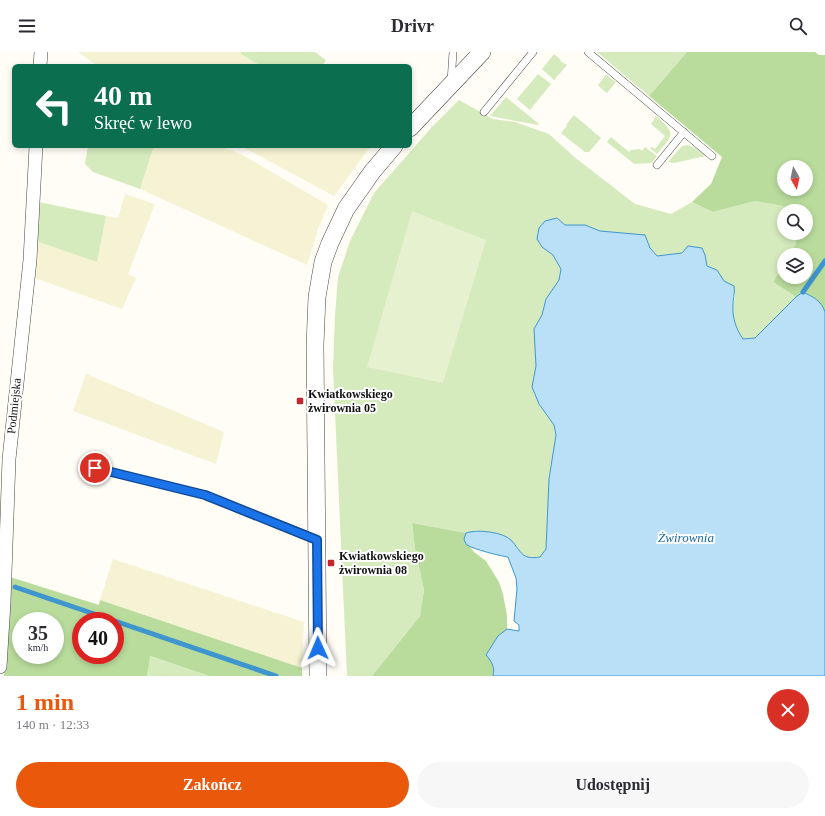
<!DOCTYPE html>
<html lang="pl">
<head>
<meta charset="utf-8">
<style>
	:root { --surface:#fff; --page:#f7f7f7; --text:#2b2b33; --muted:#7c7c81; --accent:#ea580c }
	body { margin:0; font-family:"Times New Roman",serif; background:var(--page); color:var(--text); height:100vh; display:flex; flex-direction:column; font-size:15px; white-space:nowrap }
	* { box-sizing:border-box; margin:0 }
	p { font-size:13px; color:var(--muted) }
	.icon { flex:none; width:22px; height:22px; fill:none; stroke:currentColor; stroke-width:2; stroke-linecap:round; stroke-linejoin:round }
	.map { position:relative; height:624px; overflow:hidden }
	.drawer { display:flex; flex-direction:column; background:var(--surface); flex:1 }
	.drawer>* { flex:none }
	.top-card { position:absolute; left:12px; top:12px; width:400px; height:84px; border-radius:6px; box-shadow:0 2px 6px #0003; background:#0b6e4f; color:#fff; overflow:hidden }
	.needle { width:26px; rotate:171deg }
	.fabs { position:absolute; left:777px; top:108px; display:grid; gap:8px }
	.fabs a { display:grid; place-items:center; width:36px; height:36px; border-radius:50%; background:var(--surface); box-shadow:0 2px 6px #0003; font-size:20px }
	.speed { position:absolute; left:12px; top:560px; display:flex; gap:8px; font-size:20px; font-weight:700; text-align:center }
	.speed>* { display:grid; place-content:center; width:52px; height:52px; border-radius:50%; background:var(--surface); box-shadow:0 2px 6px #0003; line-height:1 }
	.speed small { font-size:10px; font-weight:400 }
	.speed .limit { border:6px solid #d22; background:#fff; color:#111 }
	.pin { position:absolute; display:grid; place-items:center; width:34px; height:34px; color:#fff; margin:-17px; border:2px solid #fff; border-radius:50%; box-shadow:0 1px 4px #0007 }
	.me { position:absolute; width:44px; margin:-22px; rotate:359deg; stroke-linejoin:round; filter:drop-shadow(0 0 3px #0008) }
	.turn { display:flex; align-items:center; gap:14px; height:84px; padding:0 16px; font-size:18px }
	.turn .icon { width:52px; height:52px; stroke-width:2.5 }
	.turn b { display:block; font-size:28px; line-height:34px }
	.round { display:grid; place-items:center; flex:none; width:42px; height:42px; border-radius:21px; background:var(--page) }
	.overview { display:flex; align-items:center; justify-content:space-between; height:68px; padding:0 16px }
	h1 { font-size:24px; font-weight:800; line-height:30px; color:var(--accent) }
	.action { display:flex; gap:8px; margin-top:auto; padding:8px 16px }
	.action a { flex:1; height:46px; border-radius:24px; background:var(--accent); color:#fff; font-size:16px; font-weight:800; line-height:46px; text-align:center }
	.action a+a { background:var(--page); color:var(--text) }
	header { display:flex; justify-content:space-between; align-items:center; height:52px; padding:0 16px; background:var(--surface); font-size:18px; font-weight:800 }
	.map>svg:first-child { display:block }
	.farmland { fill:#f6f3d4 }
	.green { fill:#d5ebbd }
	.forest { fill:#b9dc9c; fill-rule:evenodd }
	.pitch { fill:#e6f2cf }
	.water { fill:#b9e0f7; stroke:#3f96cf }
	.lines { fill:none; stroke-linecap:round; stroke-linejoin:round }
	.stream { stroke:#3f96cf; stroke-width:5 }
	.service-casing { stroke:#444; stroke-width:8 }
	.minor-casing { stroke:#444; stroke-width:14 }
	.tertiary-casing { stroke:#444; stroke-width:18 }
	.service { stroke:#fff; stroke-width:7 }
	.minor { stroke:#fff; stroke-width:13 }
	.tertiary { stroke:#fff; stroke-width:17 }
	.route-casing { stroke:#114b97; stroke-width:10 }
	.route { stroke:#1a73e8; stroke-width:7 }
	.poi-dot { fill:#c4262e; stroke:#fff; stroke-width:1.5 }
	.labels { text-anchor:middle; stroke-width:4; stroke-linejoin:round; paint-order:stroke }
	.poi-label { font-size:12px; font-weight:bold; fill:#111; stroke:#fff; text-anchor:start }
	.street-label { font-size:12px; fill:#111; stroke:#fff }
	.water-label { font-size:13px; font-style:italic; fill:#1768a6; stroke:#fff }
</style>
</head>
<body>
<header><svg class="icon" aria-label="menu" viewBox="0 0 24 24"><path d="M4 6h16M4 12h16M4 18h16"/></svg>Drivr<svg class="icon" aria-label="search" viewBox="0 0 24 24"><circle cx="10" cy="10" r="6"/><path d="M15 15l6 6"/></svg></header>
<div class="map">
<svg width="825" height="624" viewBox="0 0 825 624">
	<rect width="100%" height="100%" fill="#fffdf5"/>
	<!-- farmland -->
	<g class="farmland">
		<path d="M 78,0 L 241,0 L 241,2 L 261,14 L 98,14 Z"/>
		<path d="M 154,94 L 219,94 L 243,103 L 328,153 L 318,177 L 307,213 L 140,137 Z"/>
		<path d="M 241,94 L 371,94 L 334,144 Z"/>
		<path d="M 125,142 L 155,152 L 128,222 L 136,226 L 122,257 L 32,225 L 36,189 L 97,209 L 106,164 L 118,166 Z"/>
		<path d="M 86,322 L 224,380 L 216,412 L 73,359 Z"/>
		<path d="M 113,507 L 304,570 L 302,616 L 100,548 Z"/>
	</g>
	<!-- green -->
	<g class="green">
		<path d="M 241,0 L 315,0 L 326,8 L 322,14 L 261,14 L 241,2 Z"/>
		<path d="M 597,0 L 687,0 L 649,44 Z"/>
		<path d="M 554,2 L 561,8 L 560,9 L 567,13 L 554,28 L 542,17 Z"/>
		<path d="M 538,22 L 551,32 L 530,58 L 517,47 Z"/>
		<path d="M 606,23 L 616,30 L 607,41 L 605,40 L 598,33 Z"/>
		<path d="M 506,45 L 539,72 L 538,73 L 490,64 Z"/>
		<path d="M 459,48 L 493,67 L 515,70 L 549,82 L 573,104 L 635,152 L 671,162 L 692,150 L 713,160 L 755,149 L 783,154 L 786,159 L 784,159 L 784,181 L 796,181 L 796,192 L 789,203 L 784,203 L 784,212 L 773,230 L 796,245 L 755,287 L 743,287 C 736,277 733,266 733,254 C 733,250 736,246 735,242 C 732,235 727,233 723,228 C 716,219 718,218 707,214 L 705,203 L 682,201 L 657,204 L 650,196 L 645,183 L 600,179 L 585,173 L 565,173 L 542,195 L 553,203 L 561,217 L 559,228 L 546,247 L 542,263 L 534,277 L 536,314 L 532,335 L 539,352 L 554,373 L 556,383 L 549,427 L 546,497 L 540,505 C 521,508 522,500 511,488 C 503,480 477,477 466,481 L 412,471 L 415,497 L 424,538 L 420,564 L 372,624 L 347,624 L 333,316 L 335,263 L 338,225 L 350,189 L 374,141 L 432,75 Z"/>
		<path d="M 574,63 L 601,86 L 589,100 L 585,100 L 561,81 L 567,74 L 566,73 Z"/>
		<path d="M 656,64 C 677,82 673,83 657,102 L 650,96 L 652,95 L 655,97 L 665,84 L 651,72 Z"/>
		<path d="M 611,85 L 629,100 L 631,98 L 640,97 L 642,99 L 645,95 L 657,104 L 652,111 L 634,112 L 607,90 Z"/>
		<path d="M 687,93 L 696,96 L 706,104 L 674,111 L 668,110 L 682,94 Z"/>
		<path d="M 88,94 L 154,94 L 140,137 L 93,120 L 85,112 Z"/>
		<path d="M 39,150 L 106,164 L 97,210 L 36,189 Z"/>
		<path d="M 149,604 L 209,624 L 147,624 Z"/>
	</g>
	<!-- forest -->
	<g class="forest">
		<path d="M 687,0 L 815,0 L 819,3 L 825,3 L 825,260 C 821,249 814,245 803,240 L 796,245 L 773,230 L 784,212 L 784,225 L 806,225 L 806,203 L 789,203 L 796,192 L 796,181 L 806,181 L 806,159 L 786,159 L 783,154 L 755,149 L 713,160 L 692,150 L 711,132 L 722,105 L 649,44 ZM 784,115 L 806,115 L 806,137 L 784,137 Z"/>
		<path d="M 412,471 L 466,481 L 464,487 L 474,500 L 486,509 L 499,530 L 503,542 L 507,564 L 507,577 L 498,584 L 487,603 C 492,610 495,615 493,624 L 372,624 L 420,564 L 424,538 L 415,497 Z"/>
		<path d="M 10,525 L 99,553 L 100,548 L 302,616 L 302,624 L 209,624 L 150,604 L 147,624 L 4,624 ZM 21,569 L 55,569 L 55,603 L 21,603 ZM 81,569 L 115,569 L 115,603 L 81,603 Z"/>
	</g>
	<!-- pitch -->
	<path class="pitch" d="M 412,159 L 486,188 L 443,331 L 367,315 Z"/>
	<!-- water -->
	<path class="water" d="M 557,166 L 565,173 L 585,173 L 600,179 L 645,183 L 650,196 L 657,204 L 682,201 L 688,194 L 702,196 L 705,203 L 707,214 L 717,218 L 724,229 L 734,234 C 735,244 733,245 733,253 C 732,265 736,277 743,287 L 755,286 L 796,245 L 803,240 C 813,245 821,248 825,260 L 825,624 L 493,624 C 495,615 492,610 486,603 L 498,584 L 507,577 L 519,579 L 519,573 L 514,569 L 517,537 L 516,526 L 508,505 C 500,504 473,497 467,493 C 466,492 464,488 464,487 L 466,481 C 477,477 503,480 511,488 C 522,500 521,508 540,505 L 546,497 L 549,427 L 556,383 L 554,373 L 539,352 L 532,335 L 536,314 L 534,277 L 542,263 L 546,247 L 559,228 L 561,217 L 553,203 L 542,195 L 537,187 L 539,176 L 545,169 Z"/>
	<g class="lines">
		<!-- stream -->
		<g class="stream">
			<path d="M 803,240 L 825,209"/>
			<path d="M 15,535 L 276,624"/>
		</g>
		<!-- service casing -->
		<g class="service-casing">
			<g id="service">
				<path d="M 588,0 L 712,104"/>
				<path d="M 451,30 L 453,0"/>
				<path d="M 484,60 L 533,0"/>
				<path d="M 657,113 L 684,80"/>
				<path d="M 95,416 L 205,443 L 317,487"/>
			</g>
		</g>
		<!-- minor casing -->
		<g class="minor-casing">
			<g id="minor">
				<path d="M 40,14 L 41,0"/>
				<path d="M 0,615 L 4,550 L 9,407 L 30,208 L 36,94"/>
			</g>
		</g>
		<!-- tertiary casing -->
		<g class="tertiary-casing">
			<g id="tertiary">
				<path d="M 410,76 L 482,0"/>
				<path d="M 318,624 L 315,293 L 317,245 L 323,210 L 330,191 L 346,157 L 372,120 L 394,94"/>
			</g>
		</g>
		<!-- service -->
		<use href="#service" class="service"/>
		<!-- minor -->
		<use href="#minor" class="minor"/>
		<!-- tertiary -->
		<use href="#tertiary" class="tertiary"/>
	</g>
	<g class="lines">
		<!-- route casing -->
		<g class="route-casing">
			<path id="route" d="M 95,416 L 205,443 L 317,488 L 318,596"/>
		</g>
		<!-- route -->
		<use href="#route" class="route"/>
	</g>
	<!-- markers -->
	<g class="poi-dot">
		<rect x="296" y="345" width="8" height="8" rx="2"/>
		<rect x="327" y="507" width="8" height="8" rx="2"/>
	</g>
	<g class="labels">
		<!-- poi labels -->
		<g class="poi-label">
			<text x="308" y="346">Kwiatkowskiego<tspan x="308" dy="14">żwirownia 05</tspan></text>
			<text x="339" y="508">Kwiatkowskiego<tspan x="339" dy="14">żwirownia 08</tspan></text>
		</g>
		<!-- street labels -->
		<g class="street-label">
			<text transform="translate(14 354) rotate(-84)" y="4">Podmiejska</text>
		</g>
		<!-- water labels -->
		<g class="water-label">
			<text x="686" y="490">Żwirownia</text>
		</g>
	</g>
</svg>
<div class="fabs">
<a><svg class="needle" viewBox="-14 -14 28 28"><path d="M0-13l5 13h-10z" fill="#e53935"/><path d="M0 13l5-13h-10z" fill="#7c7c81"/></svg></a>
<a><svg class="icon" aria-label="search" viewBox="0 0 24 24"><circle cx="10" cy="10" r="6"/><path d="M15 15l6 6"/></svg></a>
<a><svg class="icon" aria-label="layers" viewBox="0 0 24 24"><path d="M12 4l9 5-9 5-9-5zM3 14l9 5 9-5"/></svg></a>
</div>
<div class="speed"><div>35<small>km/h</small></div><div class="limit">40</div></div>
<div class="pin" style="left:95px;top:416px;background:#d93025"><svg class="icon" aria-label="arrive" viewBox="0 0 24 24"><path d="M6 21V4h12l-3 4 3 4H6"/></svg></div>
<svg class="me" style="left:318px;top:596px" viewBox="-20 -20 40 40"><path d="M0-17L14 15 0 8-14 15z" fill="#1a73e8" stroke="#fff" stroke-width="4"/></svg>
<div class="top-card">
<div class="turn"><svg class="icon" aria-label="left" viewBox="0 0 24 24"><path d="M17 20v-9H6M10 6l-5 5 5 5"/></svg><div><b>40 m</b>Skręć w lewo</div></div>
</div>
</div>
<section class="drawer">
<div class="overview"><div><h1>1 min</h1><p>140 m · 12:33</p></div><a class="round" style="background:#d93025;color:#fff"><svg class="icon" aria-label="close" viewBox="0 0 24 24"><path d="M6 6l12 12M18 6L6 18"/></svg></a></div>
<div class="action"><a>Zakończ</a><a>Udostępnij</a></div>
</section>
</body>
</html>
